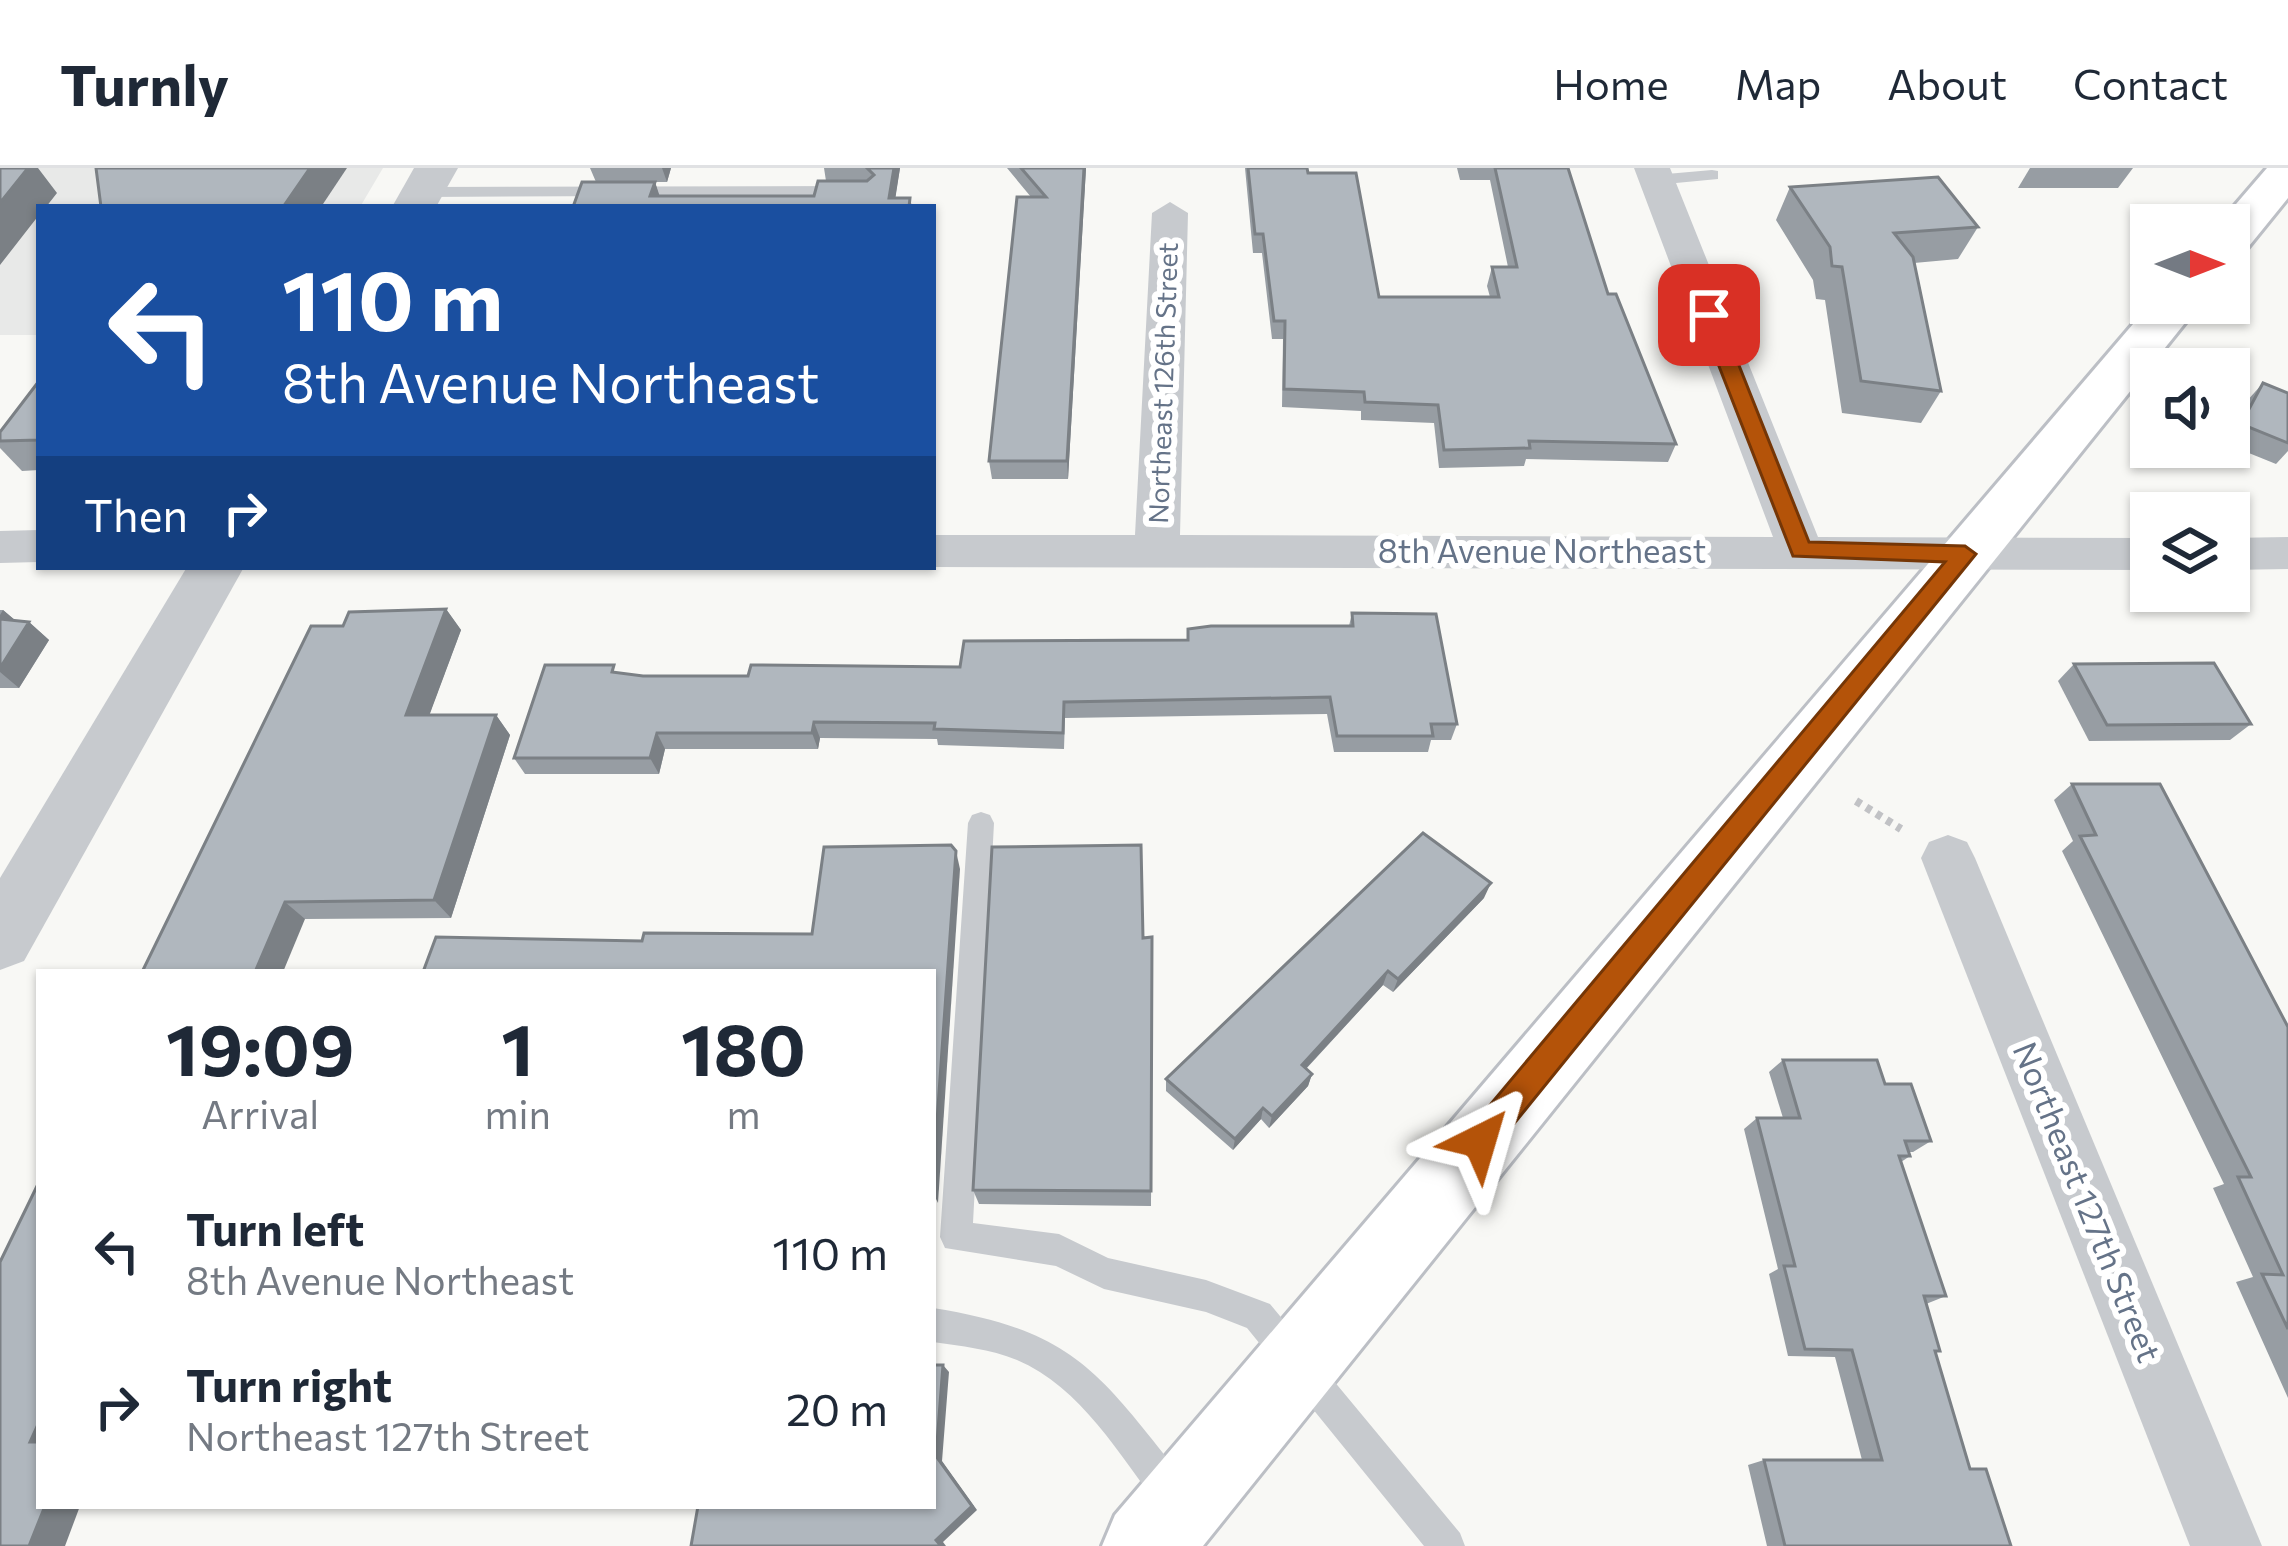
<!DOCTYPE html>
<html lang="en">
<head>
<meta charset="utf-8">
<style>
	:root { --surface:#fff; --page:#f2f2f3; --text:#1f2937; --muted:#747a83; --line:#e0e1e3 }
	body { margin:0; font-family:Commissioner,sans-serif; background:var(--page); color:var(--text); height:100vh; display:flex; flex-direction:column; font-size:45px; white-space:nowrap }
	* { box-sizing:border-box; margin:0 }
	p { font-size:39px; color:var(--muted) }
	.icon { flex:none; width:66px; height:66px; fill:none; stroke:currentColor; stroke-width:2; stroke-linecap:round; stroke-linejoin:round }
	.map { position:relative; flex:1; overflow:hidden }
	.side { position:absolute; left:36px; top:801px; width:900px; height:540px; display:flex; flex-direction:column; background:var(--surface); border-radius:0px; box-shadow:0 3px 9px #0004 }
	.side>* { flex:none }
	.top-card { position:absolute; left:36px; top:36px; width:900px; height:366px; border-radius:0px; box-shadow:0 3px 9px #0004; background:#1a4fa0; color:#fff; overflow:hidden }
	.needle { width:78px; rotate:90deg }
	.fabs { position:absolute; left:2130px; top:36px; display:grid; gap:24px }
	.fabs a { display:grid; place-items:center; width:120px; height:120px; border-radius:0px; background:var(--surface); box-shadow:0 3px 9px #0004; font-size:60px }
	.pin { position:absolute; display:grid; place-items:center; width:102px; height:102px; color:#fff; margin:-51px; border-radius:24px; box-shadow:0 6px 18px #0006 }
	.me { position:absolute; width:132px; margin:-66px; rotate:40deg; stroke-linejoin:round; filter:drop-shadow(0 0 9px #0008) }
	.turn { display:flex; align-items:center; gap:42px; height:252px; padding:0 48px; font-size:54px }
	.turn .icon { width:156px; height:156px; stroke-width:2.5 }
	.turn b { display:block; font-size:84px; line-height:102px }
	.then { display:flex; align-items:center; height:114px; padding:0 48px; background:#0003; gap:24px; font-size:45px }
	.eta { display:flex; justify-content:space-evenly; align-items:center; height:204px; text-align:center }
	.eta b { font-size:72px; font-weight:700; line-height:84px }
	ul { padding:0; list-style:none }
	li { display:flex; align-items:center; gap:36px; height:156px; padding:0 48px }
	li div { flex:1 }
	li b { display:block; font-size:45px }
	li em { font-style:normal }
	header { display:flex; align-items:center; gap:72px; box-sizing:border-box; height:168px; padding:0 60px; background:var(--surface); border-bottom:3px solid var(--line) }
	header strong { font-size:57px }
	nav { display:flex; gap:66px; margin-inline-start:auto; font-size:42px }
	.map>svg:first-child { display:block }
	.built { fill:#e8e9e8 }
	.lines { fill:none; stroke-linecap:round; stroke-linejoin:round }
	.secondary-casing { stroke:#bcbfc5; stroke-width:6 }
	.path { stroke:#c1c2c5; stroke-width:8; stroke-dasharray:6 6; stroke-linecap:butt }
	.service { fill:#c7cace; fill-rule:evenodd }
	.minor { fill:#c7cace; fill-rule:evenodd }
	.tertiary { fill:#c7cace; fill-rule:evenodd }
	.secondary { fill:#fff; fill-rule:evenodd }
	.wall { fill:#979da3 }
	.shaded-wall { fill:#7b8085 }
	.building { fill:#b0b7be; stroke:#7b8085; stroke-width:3 }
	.route { fill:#b45309; stroke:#753606; stroke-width:3 }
	.labels { text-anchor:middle; stroke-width:12; stroke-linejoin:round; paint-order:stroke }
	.far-street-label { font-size:27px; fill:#657388; stroke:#fff }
	.street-label { font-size:33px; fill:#657388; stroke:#fff }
</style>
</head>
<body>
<header>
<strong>Turnly</strong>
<nav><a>Home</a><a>Map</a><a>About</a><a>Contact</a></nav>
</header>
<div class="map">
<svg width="2288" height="1378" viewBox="0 0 2288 1378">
	<rect width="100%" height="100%" fill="#f8f8f5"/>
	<!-- built -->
	<path class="built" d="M 0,0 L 383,0 L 360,39 L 39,39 L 39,167 L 0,167 Z"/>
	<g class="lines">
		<!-- secondary casing -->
		<g class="secondary-casing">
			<g id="secondary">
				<path d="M 2267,0 L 2288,0 L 2288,30 L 2245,83 L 2229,87 L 2229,57 L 2218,57 Z"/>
				<path d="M 2151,135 L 2201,135 L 1203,1378 L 1102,1378 L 1115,1347 Z"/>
			</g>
		</g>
		<!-- path -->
		<path class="path" d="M 1856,633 L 1901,661"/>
		<!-- service -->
		<g class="service">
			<path d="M 1712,2 L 1718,3 L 1718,11 L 1655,17 L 1646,12 L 1655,7 Z"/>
			<path d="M 851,18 L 860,23 L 857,27 L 423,29 L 414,24 L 423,19 Z"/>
			<path d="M 981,644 L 990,647 L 994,655 L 973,1055 L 1059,1066 L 1108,1090 L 1206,1112 L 1270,1136 L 1460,1365 L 1465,1378 L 1424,1378 L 1247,1160 L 1206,1144 L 1104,1121 L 1056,1098 L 945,1080 L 940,1069 L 968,655 L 972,647 Z"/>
			<path d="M 933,1140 C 1078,1163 1100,1207 1187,1315 L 1192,1328 L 1187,1341 L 1174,1346 L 1161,1341 C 1120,1288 1081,1219 1017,1192 C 990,1181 961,1178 933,1174 Z"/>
		</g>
		<!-- minor -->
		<g class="minor">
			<path d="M 1634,0 L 1670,0 L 1818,369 L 2151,370 L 2151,402 L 932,399 L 933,367 L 1135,367 L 1152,45 L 1170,34 L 1188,45 L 1180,367 L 1773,369 Z"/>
			<path d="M 39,362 L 39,394 L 0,395 L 0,363 Z"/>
			<path d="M 2288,369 L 2288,401 L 2229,402 L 2229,370 Z"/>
			<path d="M 1948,667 L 1967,674 L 1975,690 L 2262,1378 L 2190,1378 L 1921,690 L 1929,674 Z"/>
		</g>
		<!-- tertiary -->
		<g class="tertiary">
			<path d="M 414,0 L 458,0 L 436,39 L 392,39 Z"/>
			<path d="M 187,399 L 244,399 L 24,793 L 0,802 L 0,710 Z"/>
		</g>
		<!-- secondary -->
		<use href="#secondary" class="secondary"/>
	</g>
	<!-- wall -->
	<g class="wall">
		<path d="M 590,0 L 671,0 L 667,14 L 655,14 L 659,28 L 814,28 L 826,13 L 824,0 L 900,0 L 895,30 L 910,30 L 912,39 L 573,39 L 596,14 Z"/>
		<path d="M 1007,0 L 1086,0 L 1068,311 L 992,311 L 989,293 L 1031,29 Z"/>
		<path d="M 1245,0 L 1307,0 L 1308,5 L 1379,129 L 1490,129 L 1487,118 L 1492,99 L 1508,99 L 1490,12 L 1460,12 L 1457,0 L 1568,0 L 1608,126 L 1676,276 L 1668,294 L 1526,291 L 1524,298 L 1439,300 L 1434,255 L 1361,252 L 1361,243 L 1282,239 L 1283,171 L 1272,171 L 1262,85 L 1253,85 Z"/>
		<path d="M 2030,0 L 2133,0 L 2118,20 L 2018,20 Z"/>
		<path d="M 1790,19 L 1978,59 L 1958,91 L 1914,95 L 1941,223 L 1921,255 L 1842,245 L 1825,132 L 1816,131 L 1813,112 L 1776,52 Z"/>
		<path d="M 39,213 L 39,302 L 22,303 L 0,280 L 0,264 Z"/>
		<path d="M 2263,215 L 2288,225 L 2288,283 L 2276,296 L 2229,277 L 2229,266 L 2246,234 Z"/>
		<path d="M 446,441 L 461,462 L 429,547 L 496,547 L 510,567 L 451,750 L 305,751 L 142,804 L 343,458 Z"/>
		<path d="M 0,442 L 3,442 L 16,453 L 29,454 L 49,472 L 19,520 L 0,520 Z"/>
		<path d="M 1352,445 L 1457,556 L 1451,572 L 1431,572 L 1428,584 L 1334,584 L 1327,546 L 1065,550 L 1064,581 L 938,577 L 937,571 L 820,570 L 818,581 L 665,581 L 659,606 L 525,606 L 514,590 L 618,505 L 643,508 L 748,508 L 960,499 L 1187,472 L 1349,458 Z"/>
		<path d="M 2074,496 L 2251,556 L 2230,572 L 2089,573 L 2058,513 Z"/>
		<path d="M 2072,616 L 2288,859 L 2288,1230 L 2236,1114 L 2253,1109 L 2213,1020 L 2224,1016 L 2062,683 L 2073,673 L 2054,632 Z"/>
		<path d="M 1484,730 L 1393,824 L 1383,817 L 1306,901 L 1312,906 L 1308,918 L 1269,960 L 1261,951 L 1233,982 L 1166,923 L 1166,911 Z"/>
		<path d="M 1152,769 L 1151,1038 L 979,1036 L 973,1022 L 1143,770 Z"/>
		<path d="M 1783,892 L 1885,916 L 1931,973 L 1913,984 L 1909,984 L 1910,988 L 1901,994 L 1946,1128 L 1926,1136 L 1940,1183 L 1935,1184 L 1970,1301 L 2011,1378 L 1767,1378 L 1748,1297 L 1764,1292 L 1862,1292 L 1835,1189 L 1788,1188 L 1769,1106 L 1778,1101 L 1744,961 L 1757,950 L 1783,950 L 1769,904 Z"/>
	</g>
	<!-- shaded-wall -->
	<g class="shaded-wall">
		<path d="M 28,0 L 38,0 L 57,25 L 46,39 L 39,39 L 39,47 L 0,97 L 0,35 Z"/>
		<path d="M 310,0 L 347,0 L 321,39 L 283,39 Z"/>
		<path d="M 662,0 L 671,0 L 667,14 Z"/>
		<path d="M 894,0 L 900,0 L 894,39 L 889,30 Z"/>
		<path d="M 1084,0 L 1086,0 L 1068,311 L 1067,293 Z"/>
		<path d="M 655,14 L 661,32 L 650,28 Z"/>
		<path d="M 446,441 L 461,462 L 422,567 L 406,547 Z"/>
		<path d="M 3,442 L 23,459 L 0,453 L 0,447 Z"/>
		<path d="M 29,454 L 49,472 L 19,520 L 0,504 L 0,500 Z"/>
		<path d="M 496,547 L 510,567 L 451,750 L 434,732 Z"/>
		<path d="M 814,554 L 820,570 L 818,581 L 812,565 Z"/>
		<path d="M 657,565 L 665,581 L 659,606 L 650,590 Z"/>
		<path d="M 956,683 L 960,701 L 938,1035 L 933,1025 L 933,1010 Z"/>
		<path d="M 1491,715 L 1484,730 L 1393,824 L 1398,811 Z"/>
		<path d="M 285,734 L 305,751 L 283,804 L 255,804 Z"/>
		<path d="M 1388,803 L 1383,817 L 1298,909 L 1302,897 Z"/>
		<path d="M 1312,906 L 1308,918 L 1269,960 L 1272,948 Z"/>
		<path d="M 1263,940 L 1261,951 L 1233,982 L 1235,971 Z"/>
		<path d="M 943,1197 L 949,1204 L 942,1293 L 977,1342 L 943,1374 L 946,1378 L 941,1378 L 936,1372 L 936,1288 Z"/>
		<path d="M 39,1254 L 39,1276 L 30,1274 Z"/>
		<path d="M 45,1338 L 80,1338 L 65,1378 L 29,1378 Z"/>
	</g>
	<!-- building -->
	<g class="building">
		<path d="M 0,0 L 28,0 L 0,35 Z"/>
		<path d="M 96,0 L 310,0 L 283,39 L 101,39 Z"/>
		<path d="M 867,0 L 894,0 L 889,30 L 910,30 L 909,39 L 573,39 L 582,14 L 655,14 L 650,28 L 814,28 L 818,13 L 867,13 L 874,7 Z"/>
		<path d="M 1021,0 L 1084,0 L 1067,293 L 989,293 L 1017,29 L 1046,29 Z"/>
		<path d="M 1248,0 L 1307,0 L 1308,5 L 1356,5 L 1379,129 L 1499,129 L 1492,99 L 1517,99 L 1495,0 L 1568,0 L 1608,126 L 1616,126 L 1676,276 L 1529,273 L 1530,280 L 1444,282 L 1438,237 L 1365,234 L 1364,224 L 1284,221 L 1285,153 L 1274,153 L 1263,66 L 1255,66 Z"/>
		<path d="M 1938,9 L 1978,59 L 1894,65 L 1913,89 L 1941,223 L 1861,213 L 1842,99 L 1832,98 L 1830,79 L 1790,19 Z"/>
		<path d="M 39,213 L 39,272 L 0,273 L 0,264 Z"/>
		<path d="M 2263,215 L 2288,225 L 2288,275 L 2241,256 Z"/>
		<path d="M 446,441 L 406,547 L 496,547 L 434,732 L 285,734 L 255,804 L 142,804 L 311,458 L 343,458 L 349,444 Z"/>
		<path d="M 1352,445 L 1436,446 L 1457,556 L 1431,556 L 1433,568 L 1337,568 L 1330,529 L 1064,534 L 1063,565 L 934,561 L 935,555 L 814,554 L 812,565 L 657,565 L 650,590 L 514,590 L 545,497 L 614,497 L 612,504 L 643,508 L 748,508 L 751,497 L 960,499 L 964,473 L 1188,472 L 1188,461 L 1211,458 L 1353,458 Z"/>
		<path d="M 0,451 L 29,454 L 0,500 Z"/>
		<path d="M 2214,495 L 2251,556 L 2107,557 L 2074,496 Z"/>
		<path d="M 2072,616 L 2160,616 L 2288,859 L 2288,1161 L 2262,1106 L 2283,1107 L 2238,1009 L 2251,1009 L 2080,668 L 2096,667 Z"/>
		<path d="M 1423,665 L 1491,715 L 1398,811 L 1388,803 L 1302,897 L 1312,906 L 1272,948 L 1263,940 L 1235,971 L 1166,911 Z"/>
		<path d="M 951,677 L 956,683 L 933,1010 L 933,804 L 423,804 L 436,769 L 642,773 L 644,765 L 812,766 L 824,679 Z"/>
		<path d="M 1141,677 L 1143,770 L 1152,769 L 1151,1023 L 973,1022 L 992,679 Z"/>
		<path d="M 1783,892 L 1877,892 L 1885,916 L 1911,916 L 1931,973 L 1905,973 L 1910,988 L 1899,988 L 1946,1128 L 1924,1128 L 1940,1183 L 1935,1183 L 1970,1301 L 1986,1301 L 2011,1378 L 1785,1378 L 1764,1292 L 1882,1292 L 1852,1182 L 1805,1181 L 1784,1098 L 1795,1098 L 1757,950 L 1800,950 Z"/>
		<path d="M 39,1014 L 39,1254 L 30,1274 L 39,1274 L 39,1338 L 45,1338 L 29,1378 L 0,1378 L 0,1094 Z"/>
		<path d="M 933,1197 L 943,1197 L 936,1288 L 972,1338 L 936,1372 L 941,1378 L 691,1378 L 698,1338 L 933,1338 Z"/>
	</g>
	<!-- route -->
	<path class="route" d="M 1709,141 L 1719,147 L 1809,374 L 1965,378 L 1976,386 L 1491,984 L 1480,988 L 1469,984 L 1464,973 L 1469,962 L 1945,394 L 1793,388 L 1699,147 Z"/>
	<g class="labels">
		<!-- far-street labels -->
		<g class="far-street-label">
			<text transform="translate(1164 215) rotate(-88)" y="9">Northeast 126th Street</text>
		</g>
		<!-- street labels -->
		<g class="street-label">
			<text x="1542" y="395">8th Avenue Northeast</text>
			<text transform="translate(2087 1034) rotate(68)" y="12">Northeast 127th Street</text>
		</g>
	</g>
</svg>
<div class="fabs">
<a><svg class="needle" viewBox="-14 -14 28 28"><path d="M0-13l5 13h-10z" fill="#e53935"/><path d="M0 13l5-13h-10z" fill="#747a83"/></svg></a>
<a><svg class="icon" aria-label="sound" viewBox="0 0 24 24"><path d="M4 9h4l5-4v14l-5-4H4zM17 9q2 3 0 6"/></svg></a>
<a><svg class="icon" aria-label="layers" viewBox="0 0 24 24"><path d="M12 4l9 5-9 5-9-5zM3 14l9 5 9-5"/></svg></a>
</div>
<div class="pin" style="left:1709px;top:147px;background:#d93025"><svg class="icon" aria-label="arrive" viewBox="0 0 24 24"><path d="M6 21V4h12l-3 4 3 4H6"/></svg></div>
<svg class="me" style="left:1480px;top:973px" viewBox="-20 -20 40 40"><path d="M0-17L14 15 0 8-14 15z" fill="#b45309" stroke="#fff" stroke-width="4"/></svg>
<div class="top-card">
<div class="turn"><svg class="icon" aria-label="left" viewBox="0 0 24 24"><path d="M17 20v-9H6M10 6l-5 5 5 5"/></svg><div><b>110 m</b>8th Avenue Northeast</div></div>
<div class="then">Then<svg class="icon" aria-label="right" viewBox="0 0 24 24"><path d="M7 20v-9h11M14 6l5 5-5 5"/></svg></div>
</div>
<section class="side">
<div class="eta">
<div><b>19:09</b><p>Arrival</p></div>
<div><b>1</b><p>min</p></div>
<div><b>180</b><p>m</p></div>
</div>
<ul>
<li><svg class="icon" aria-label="left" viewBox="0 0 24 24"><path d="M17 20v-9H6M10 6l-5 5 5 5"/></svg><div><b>Turn left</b><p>8th Avenue Northeast</p></div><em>110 m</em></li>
<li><svg class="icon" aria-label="right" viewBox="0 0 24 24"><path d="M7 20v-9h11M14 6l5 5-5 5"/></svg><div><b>Turn right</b><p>Northeast 127th Street</p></div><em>20 m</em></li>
</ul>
</section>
</div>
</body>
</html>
